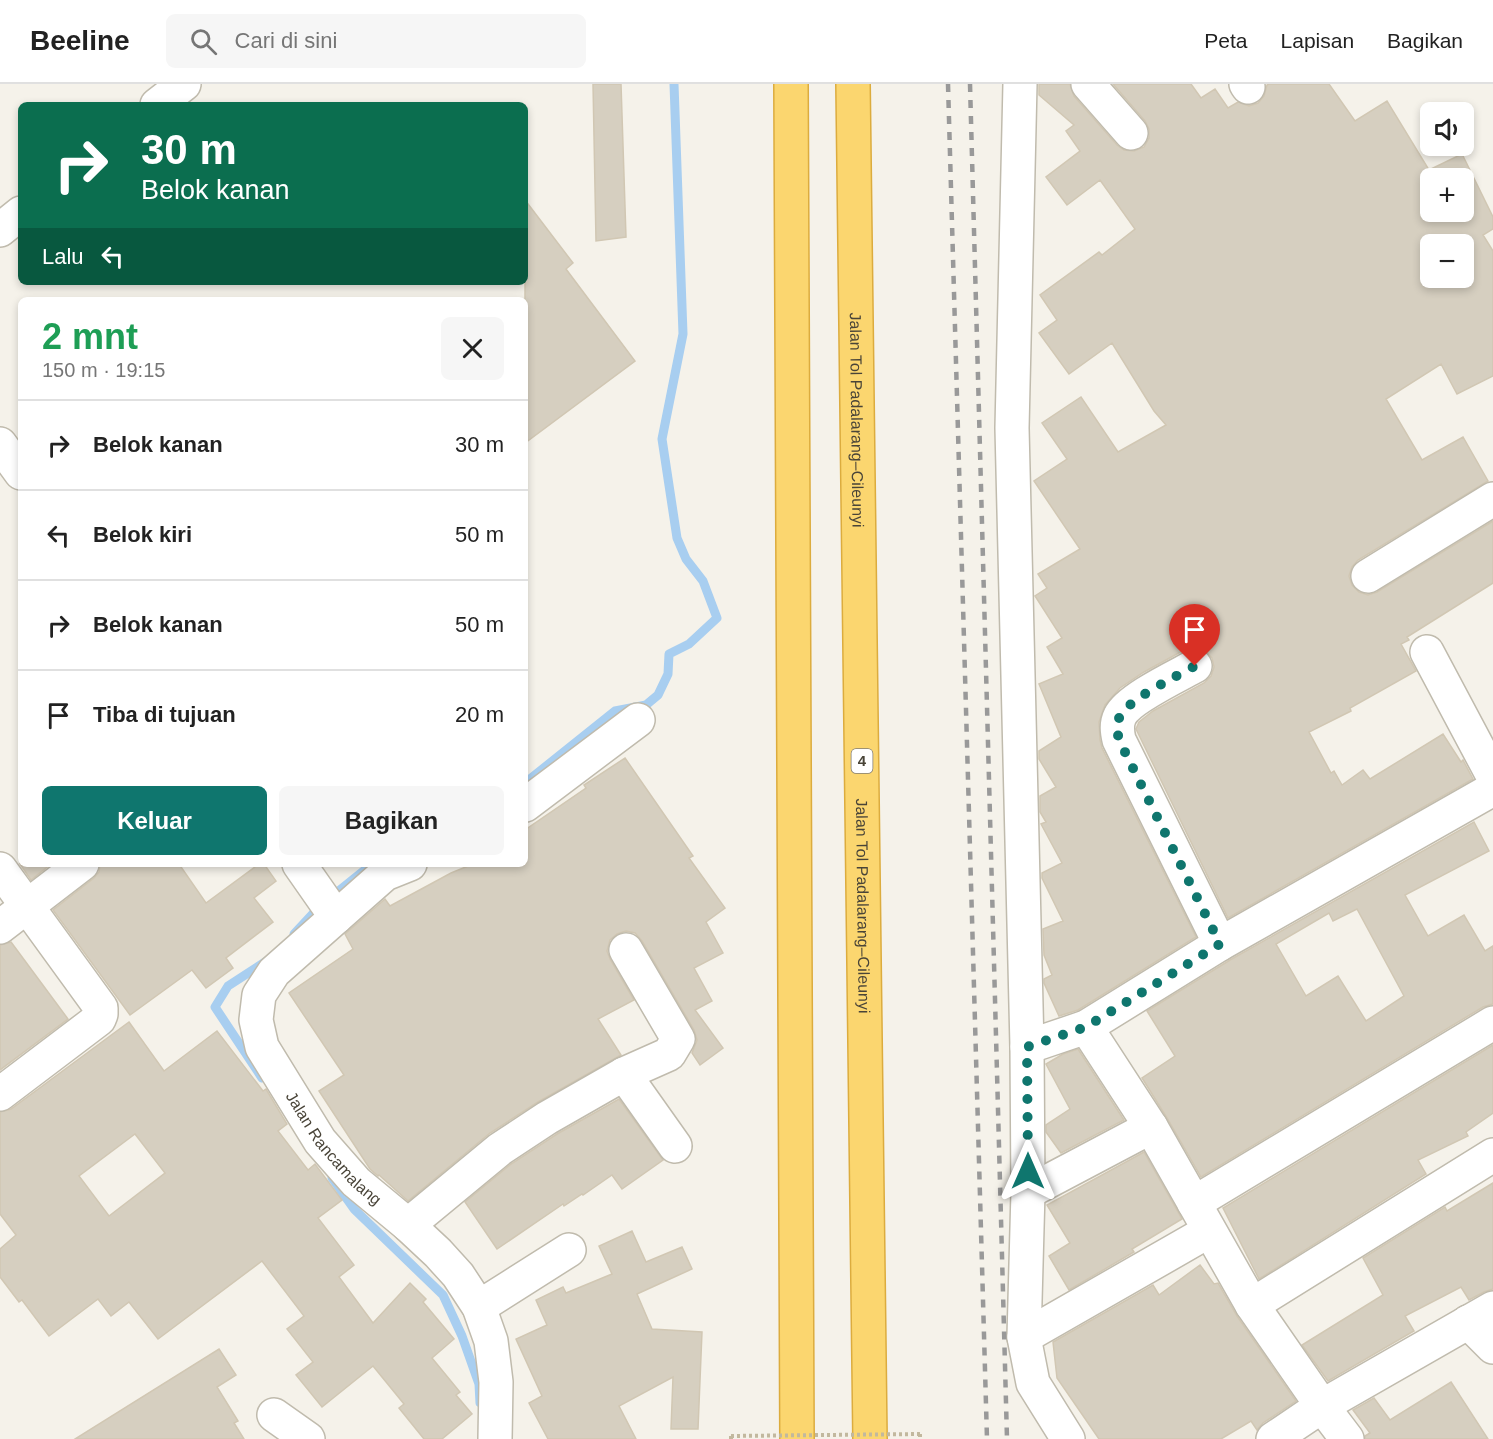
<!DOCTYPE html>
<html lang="id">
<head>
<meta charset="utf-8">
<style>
	:root { --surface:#fff; --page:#f6f6f6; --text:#222; --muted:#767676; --line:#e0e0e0; --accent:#0f766e }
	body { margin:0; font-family:Helvetica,sans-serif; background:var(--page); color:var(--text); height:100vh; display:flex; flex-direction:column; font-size:22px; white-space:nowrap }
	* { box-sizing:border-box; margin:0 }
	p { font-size:20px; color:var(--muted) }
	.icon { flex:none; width:33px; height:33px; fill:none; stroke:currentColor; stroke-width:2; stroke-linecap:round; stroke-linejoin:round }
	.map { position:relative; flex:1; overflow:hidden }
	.side { position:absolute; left:18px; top:213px; width:510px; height:570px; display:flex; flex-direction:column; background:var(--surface); border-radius:9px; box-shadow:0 3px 9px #0003 }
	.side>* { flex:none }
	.banner { position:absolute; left:18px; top:18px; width:510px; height:183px; border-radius:9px; box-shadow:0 3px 9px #0003; background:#0b6e4f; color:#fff; overflow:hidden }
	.buttons { position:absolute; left:1420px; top:18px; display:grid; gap:12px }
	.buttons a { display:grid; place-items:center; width:54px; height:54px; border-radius:9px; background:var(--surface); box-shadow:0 3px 9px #0003; font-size:30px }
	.pin { position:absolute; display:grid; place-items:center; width:51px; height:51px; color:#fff; margin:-62px -26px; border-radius:50% 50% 50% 0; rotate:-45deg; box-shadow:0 0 6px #0007 }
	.pin .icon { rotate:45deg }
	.me { position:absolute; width:66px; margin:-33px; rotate:0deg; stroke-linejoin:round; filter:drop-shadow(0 0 4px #0008) }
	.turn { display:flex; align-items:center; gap:21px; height:126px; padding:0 24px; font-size:27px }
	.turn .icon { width:78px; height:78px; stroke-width:2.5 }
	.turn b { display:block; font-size:42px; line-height:51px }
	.then { display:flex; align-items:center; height:57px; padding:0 24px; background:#0003; gap:12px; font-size:22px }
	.round { display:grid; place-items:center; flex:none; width:63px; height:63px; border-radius:9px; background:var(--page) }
	.headline { display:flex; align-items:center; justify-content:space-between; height:102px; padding:0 24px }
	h1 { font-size:36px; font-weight:600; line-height:45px; color:#1e9e55 }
	.primary-button { display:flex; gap:12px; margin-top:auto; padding:12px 24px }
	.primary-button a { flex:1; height:69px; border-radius:9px; background:var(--accent); color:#fff; font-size:24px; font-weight:600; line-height:69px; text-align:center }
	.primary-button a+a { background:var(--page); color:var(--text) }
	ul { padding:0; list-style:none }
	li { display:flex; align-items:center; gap:18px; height:90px; padding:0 24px; border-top:2px solid var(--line) }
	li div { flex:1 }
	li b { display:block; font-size:22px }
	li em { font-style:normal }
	header { display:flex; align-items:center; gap:36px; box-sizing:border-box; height:84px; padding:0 30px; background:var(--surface); border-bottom:2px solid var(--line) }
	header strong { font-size:28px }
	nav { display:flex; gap:33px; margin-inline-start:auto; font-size:21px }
	.search { width:420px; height:54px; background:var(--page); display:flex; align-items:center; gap:15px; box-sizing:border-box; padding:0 21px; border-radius:9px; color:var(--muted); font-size:22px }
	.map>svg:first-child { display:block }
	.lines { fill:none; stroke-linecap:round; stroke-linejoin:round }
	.stream { stroke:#a8cef0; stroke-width:9 }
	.building { fill:#d6cfc0; stroke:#d1c7b3; stroke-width:1.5; fill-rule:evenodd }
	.minor-casing { stroke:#c0bbad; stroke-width:36 }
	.highway-casing { stroke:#dcac3e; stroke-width:36 }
	.path { stroke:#c2b89e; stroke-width:4; stroke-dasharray:3 3; stroke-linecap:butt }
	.minor { stroke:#fff; stroke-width:33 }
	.highway { stroke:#fbd66f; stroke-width:33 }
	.rail { stroke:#999; stroke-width:4.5; stroke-dasharray:8 8; stroke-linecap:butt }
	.path-bridge { stroke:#c2b89e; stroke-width:4; stroke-dasharray:3 3; stroke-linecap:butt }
	.route { stroke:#0f766e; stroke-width:10; stroke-dasharray:0 18 }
	.labels { text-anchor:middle; stroke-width:5; stroke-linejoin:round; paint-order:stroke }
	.shield { fill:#fff; stroke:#807c74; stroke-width:1.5 }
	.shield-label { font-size:15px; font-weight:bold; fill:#494438 }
	.street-label { font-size:16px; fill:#494438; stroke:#fff }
</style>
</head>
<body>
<header>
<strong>Beeline</strong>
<div class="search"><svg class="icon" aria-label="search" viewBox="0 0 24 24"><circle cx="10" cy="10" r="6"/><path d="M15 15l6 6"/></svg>Cari di sini</div>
<nav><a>Peta</a><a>Lapisan</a><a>Bagikan</a></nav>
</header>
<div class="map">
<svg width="1493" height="1355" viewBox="0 0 1493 1355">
	<rect width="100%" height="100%" fill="#f5f2ea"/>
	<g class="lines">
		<!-- stream -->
		<g class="stream">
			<path d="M 525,699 L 615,627 L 646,621 L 658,611 L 668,590 L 669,570 L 689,560 L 717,534 L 703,497 L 686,475 L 677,454 L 662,355 L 683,250 L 674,0"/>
			<path d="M 294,850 L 320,822 L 366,785 L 372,783"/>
			<path d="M 262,994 L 215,923 L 228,902 L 268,876"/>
			<path d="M 332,1094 L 354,1125 L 443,1211 L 462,1252 L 479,1300 L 480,1319"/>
		</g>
	</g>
	<!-- building -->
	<g class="building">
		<path d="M 593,0 L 621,0 L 626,153 L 596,157 Z"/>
		<path d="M 1039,0 L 1070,0 L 1074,12 L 1117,61 L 1124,66 L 1134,67 L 1144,63 L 1149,54 L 1149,45 L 1145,37 L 1113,0 L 1191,0 L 1201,14 L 1215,5 L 1228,24 L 1238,18 L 1249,22 L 1258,19 L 1264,12 L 1267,1 L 1269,0 L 1329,0 L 1355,37 L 1387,17 L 1429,86 L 1462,70 L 1493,133 L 1493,145 L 1483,151 L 1493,167 L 1493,292 L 1457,310 L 1441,280 L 1386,315 L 1422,376 L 1463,353 L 1488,397 L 1358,476 L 1352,483 L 1349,492 L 1352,501 L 1359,508 L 1368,511 L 1377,508 L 1493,437 L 1493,499 L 1407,553 L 1409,556 L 1401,560 L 1416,587 L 1350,624 L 1351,627 L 1309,648 L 1331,689 L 1334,687 L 1342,701 L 1363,686 L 1370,695 L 1443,650 L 1461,678 L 1463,676 L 1473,695 L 1228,834 L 1136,645 L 1139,638 L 1153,627 L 1204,599 L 1211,592 L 1214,583 L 1212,574 L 1205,566 L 1195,563 L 1186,565 L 1144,588 L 1120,604 L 1105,621 L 1099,638 L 1100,656 L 1102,664 L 1196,853 L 1078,926 L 1059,932 L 1044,899 L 1044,895 L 1052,891 L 1044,871 L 1043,845 L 1063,837 L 1042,794 L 1042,789 L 1062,779 L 1041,740 L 1046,738 L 1040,728 L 1040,712 L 1056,703 L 1039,675 L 1039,667 L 1061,653 L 1039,600 L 1063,590 L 1047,563 L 1062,554 L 1035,512 L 1047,504 L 1038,490 L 1080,465 L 1034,397 L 1067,375 L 1042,339 L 1081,313 L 1118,368 L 1166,341 L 1154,327 L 1112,259 L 1069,290 L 1039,249 L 1057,236 L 1040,211 L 1099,168 L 1102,171 L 1135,145 L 1100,96 L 1067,121 L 1046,93 L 1080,67 L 1066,47 L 1074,41 L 1039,11 ZM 1431,94 L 1464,94 L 1464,128 L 1431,128 ZM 1431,160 L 1464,160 L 1464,194 L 1431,194 Z"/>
		<path d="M 525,116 L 573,179 L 566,185 L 635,277 L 525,359 Z"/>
		<path d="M 625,674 L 693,772 L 689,774 L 725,824 L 706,838 L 723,869 L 694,884 L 712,917 L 695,926 L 723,964 L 700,981 L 692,969 L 697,956 L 694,946 L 642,857 L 635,849 L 626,847 L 617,850 L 610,856 L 607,867 L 610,875 L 634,916 L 598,935 L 621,971 L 538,1018 L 490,1049 L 408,1117 L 379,1091 L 378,1092 L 370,1085 L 319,1007 L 344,991 L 289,909 L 353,865 L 345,850 L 385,815 L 390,822 L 451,789 L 473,780 L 525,780 L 525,746 L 586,704 L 584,701 Z"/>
		<path d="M 1474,738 L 1489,767 L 1405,811 L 1428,852 L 1464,831 L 1485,867 L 1493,862 L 1493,920 L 1483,923 L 1201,1093 L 1167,1034 L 1142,994 L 1175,972 L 1147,927 L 1230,876 ZM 1357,825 L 1404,912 L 1366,937 L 1338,892 L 1306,912 L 1276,860 L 1329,829 L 1333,837 Z"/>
		<path d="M 20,780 L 51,780 L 31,796 Z"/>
		<path d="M 100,780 L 179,780 L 206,819 L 259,780 L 264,780 L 276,797 L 254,814 L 273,838 L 226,874 L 233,884 L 206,904 L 192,886 L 130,931 L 53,826 L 94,794 L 99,788 Z"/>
		<path d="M 11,858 L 68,935 L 0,986 L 0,861 Z"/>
		<path d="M 129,938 L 164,987 L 217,947 L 263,1007 L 266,1005 L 287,1040 L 278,1047 L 308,1086 L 315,1080 L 342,1116 L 318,1134 L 354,1181 L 339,1193 L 373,1239 L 410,1199 L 426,1215 L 423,1218 L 454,1255 L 432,1274 L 460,1308 L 456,1311 L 472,1330 L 442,1355 L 424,1355 L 399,1324 L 404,1320 L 373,1282 L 322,1323 L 296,1291 L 313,1278 L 287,1245 L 304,1232 L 262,1177 L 158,1255 L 129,1218 L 111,1232 L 98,1215 L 49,1252 L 22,1216 L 19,1218 L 0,1193 L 0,1165 L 16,1151 L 0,1130 L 0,1028 L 11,1025 ZM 135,1050 L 165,1089 L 109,1132 L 79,1092 Z"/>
		<path d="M 1493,961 L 1493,1029 L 1466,1048 L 1468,1052 L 1418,1076 L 1426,1090 L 1259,1195 L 1223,1124 Z"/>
		<path d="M 1078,965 L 1124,1036 L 1061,1069 L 1046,1048 L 1046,1041 L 1070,1025 L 1046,980 L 1063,970 Z"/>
		<path d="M 619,1015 L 663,1076 L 622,1105 L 612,1091 L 583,1111 L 582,1110 L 564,1122 L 563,1120 L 497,1165 L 465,1118 L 511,1080 L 557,1050 Z"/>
		<path d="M 1144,1068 L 1182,1135 L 1132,1165 L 1134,1168 L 1069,1206 L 1049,1172 L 1070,1159 L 1047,1121 Z"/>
		<path d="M 1493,1099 L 1493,1205 L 1484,1208 L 1469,1216 L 1461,1203 L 1405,1232 L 1414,1247 L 1328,1297 L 1302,1261 L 1383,1211 L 1363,1174 L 1445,1123 L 1447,1127 Z"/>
		<path d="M 632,1147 L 646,1178 L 682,1163 L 692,1185 L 637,1210 L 652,1245 L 702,1248 L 698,1345 L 671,1345 L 673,1293 L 619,1322 L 636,1355 L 548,1355 L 529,1319 L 542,1312 L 516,1255 L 547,1241 L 536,1216 L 563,1203 L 566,1209 L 612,1190 L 599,1162 Z"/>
		<path d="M 1200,1181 L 1214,1200 L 1218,1199 L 1237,1232 L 1296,1317 L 1263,1339 L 1257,1346 L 1251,1337 L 1221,1355 L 1099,1355 L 1057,1294 L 1053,1258 L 1153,1201 L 1159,1211 Z"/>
		<path d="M 219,1265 L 236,1291 L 217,1303 L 238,1337 L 234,1339 L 244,1355 L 75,1355 Z"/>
		<path d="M 1451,1298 L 1488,1355 L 1365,1355 L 1365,1352 L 1370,1349 L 1353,1326 L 1374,1314 L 1390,1336 Z"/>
	</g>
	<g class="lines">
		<!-- minor casing -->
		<g class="minor-casing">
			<g id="minor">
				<path d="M 1020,0 L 1012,344 L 1027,963 L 1028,1108 L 1024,1253 L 1033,1299 L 1068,1355"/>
				<path d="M 1088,0 L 1131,49"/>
				<path d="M 1246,0 L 1248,3"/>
				<path d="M 157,21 L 184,0"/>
				<path d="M 0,146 L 21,129"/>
				<path d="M 0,360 L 21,389"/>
				<path d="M 1368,492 L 1493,415"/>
				<path d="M 1427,568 L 1493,692"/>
				<path d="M 1195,582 C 1177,592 1128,615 1120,632 C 1116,640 1117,647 1119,656 L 1220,860"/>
				<path d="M 525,721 L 638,636"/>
				<path d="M 299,780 L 336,833"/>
				<path id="s1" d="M 410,780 L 385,790 L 274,888 L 259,911 L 256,936 L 262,963 L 320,1057 L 356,1098 L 408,1141 L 438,1169 L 458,1191 L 479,1223 L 491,1257 L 496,1298 L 495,1355"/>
				<path d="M 0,785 L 101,924 L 101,930 L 99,935 L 0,1010"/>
				<path d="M 0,843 L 82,780"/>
				<path d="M 1086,943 L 1151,1043 L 1252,1221 L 1322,1322 L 1347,1355"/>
				<path d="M 1027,963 L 1086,943 L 1220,860 L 1493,705"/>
				<path d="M 624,990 L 675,1062"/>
				<path d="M 1028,1108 L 1151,1043"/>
				<path d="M 1194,1119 L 1493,939"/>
				<path d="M 408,1141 L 500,1065 L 547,1034 L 624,990 L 669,970 L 678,955 L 626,866"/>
				<path d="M 1252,1221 L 1493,1071"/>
				<path d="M 479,1223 L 569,1166"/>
				<path d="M 1468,1238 L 1493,1263"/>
				<path d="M 1024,1253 L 1209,1147"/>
				<path d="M 274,1331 L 308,1355"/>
				<path d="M 1273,1355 L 1322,1322 L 1493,1224"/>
			</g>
		</g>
		<!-- highway casing -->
		<g class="highway-casing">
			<g id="highway">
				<path d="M 791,0 L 797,1355"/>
				<path id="s2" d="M 853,0 L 870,1355"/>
			</g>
		</g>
		<!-- path -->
		<g class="path">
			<path d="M 920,1350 L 920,1355"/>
			<path d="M 731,1355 L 731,1352"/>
		</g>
		<!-- minor -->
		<use href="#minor" class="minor"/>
		<!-- highway -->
		<use href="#highway" class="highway"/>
		<!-- rail -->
		<g class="rail">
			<path d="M 948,0 L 987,1355"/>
			<path d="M 970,0 L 1007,1355"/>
		</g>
		<!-- path-bridge -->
		<path class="path-bridge" d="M 731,1352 L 920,1350"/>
	</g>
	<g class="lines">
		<!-- route -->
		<path class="route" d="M 1028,1087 L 1027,963 L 1086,943 L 1220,860 L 1119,656 C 1117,647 1116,640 1120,632 C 1129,615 1177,592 1195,582"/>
	</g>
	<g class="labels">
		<!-- shield labels -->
		<rect class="shield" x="851.5" y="665" width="21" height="24" rx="4.5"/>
		<g class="shield-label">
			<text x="862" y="682">4</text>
		</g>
		<!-- street labels -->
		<g class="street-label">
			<text dy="6" stroke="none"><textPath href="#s2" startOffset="336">Jalan Tol Padalarang–Cileunyi</textPath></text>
			<text dy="6" stroke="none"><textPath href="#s2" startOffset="822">Jalan Tol Padalarang–Cileunyi</textPath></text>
			<text dy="6" stroke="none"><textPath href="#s1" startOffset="380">Jalan Rancamalang</textPath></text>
		</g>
	</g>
</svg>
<div class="buttons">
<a><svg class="icon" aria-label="sound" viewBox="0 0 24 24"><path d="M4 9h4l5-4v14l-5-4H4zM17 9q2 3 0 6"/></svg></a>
<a>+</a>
<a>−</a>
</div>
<div class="pin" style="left:1195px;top:582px;background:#d93025"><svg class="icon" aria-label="arrive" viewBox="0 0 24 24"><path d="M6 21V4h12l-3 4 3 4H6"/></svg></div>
<svg class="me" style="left:1028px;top:1087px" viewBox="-20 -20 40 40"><path d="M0-17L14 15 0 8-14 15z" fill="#0f766e" stroke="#fff" stroke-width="4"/></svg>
<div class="banner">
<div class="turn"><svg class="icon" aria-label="right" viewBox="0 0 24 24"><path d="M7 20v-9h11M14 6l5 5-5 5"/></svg><div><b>30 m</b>Belok kanan</div></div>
<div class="then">Lalu<svg class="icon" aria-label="left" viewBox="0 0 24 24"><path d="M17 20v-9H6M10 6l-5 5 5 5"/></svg></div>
</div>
<section class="side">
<div class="headline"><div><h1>2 mnt</h1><p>150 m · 19:15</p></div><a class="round"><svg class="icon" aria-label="close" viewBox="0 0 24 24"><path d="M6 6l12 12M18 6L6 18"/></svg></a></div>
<ul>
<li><svg class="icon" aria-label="right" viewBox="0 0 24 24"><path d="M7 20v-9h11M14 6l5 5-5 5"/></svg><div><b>Belok kanan</b></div><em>30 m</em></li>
<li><svg class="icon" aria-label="left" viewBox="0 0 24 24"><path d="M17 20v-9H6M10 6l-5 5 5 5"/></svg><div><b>Belok kiri</b></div><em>50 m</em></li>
<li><svg class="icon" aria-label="right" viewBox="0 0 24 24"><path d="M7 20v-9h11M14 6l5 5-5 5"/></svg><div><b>Belok kanan</b></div><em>50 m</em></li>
<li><svg class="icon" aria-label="arrive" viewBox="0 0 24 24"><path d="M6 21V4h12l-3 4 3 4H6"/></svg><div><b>Tiba di tujuan</b></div><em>20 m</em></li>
</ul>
<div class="primary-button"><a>Keluar</a><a>Bagikan</a></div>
</section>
</div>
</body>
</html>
